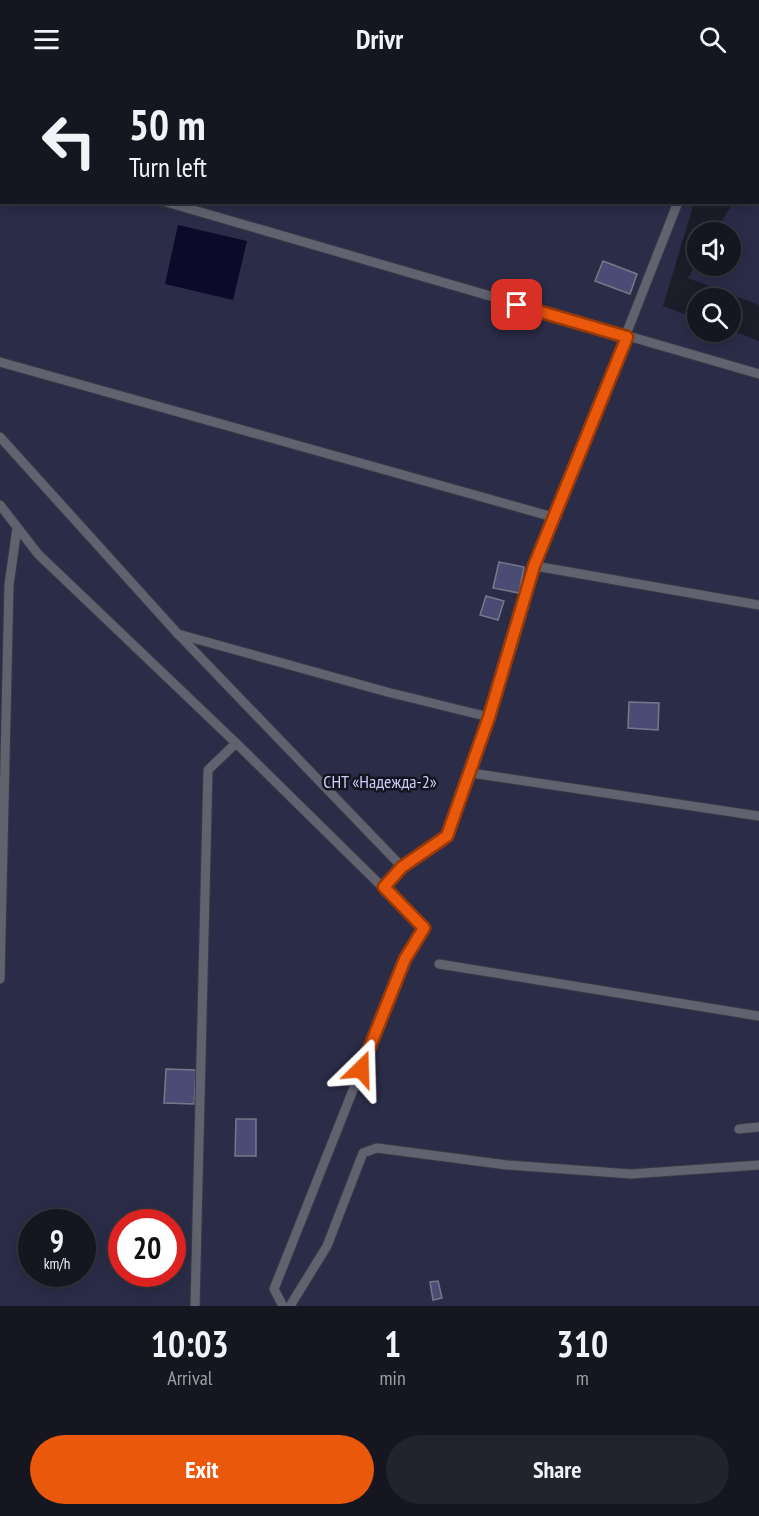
<!DOCTYPE html>
<html lang="en">
<head>
<meta charset="utf-8">
<style>
	:root { --surface:#15161f; --page:#22232c; --text:#f1f3f6; --muted:#9d9fa4; --line:#34353d; --accent:#ea580c }
	body { margin:0; font-family:"PT Sans Narrow",sans-serif; background:var(--page); color:var(--text); height:100vh; display:flex; flex-direction:column; font-size:22px; white-space:nowrap }
	* { box-sizing:border-box; margin:0 }
	p { font-size:20px; color:var(--muted) }
	.icon { flex:none; width:33px; height:33px; fill:none; stroke:currentColor; stroke-width:2; stroke-linecap:round; stroke-linejoin:round }
	.map { position:relative; height:1228px; overflow:hidden }
	.drawer { display:flex; flex-direction:column; background:var(--surface); flex:1 }
	.drawer>* { flex:none }
	.top-card { position:absolute; left:0px; top:0px; width:759px; height:126px; box-shadow:0 3px 15px #0003,0 0 0 2px var(--line); background:#15161f; color:var(--text); overflow:hidden }
	.controls { position:absolute; left:687px; top:144px; display:grid; gap:12px }
	.controls a { display:grid; place-items:center; width:54px; height:54px; border-radius:50%; background:var(--surface); box-shadow:0 3px 15px #0003,0 0 0 2px var(--line); font-size:30px }
	.speed { position:absolute; left:18px; top:1131px; display:flex; gap:12px; font-size:30px; font-weight:700; text-align:center }
	.speed>* { display:grid; place-content:center; width:78px; height:78px; border-radius:50%; background:var(--surface); box-shadow:0 3px 15px #0003,0 0 0 2px var(--line); line-height:1 }
	.speed small { font-size:15px; font-weight:400 }
	.speed .limit { border:9px solid #d22; background:#fff; color:#111 }
	.pin { position:absolute; display:grid; place-items:center; width:51px; height:51px; color:#fff; margin:-26px; border-radius:12px; box-shadow:0 3px 9px #0006 }
	.me { position:absolute; width:66px; margin:-33px; rotate:22deg; stroke-linejoin:round; filter:drop-shadow(0 0 4px #0008) }
	.turn { display:flex; align-items:center; gap:21px; height:126px; padding:0 30px; font-size:27px }
	.turn .icon { width:78px; height:78px; stroke-width:2.5 }
	.turn b { display:block; font-size:42px; line-height:51px }
	.eta { display:flex; justify-content:space-evenly; align-items:center; height:102px; text-align:center }
	.eta b { font-size:36px; font-weight:800; line-height:42px }
	.primary-button { display:flex; gap:12px; margin-top:auto; padding:12px 30px }
	.primary-button a { flex:1; height:69px; border-radius:36px; background:var(--accent); color:#fff; font-size:24px; font-weight:800; line-height:69px; text-align:center }
	.primary-button a+a { background:var(--page); color:var(--text) }
	header { display:flex; justify-content:space-between; align-items:center; height:78px; padding:0 30px; background:var(--surface); font-size:27px; font-weight:800 }
	.map>svg:first-child { display:block }
	.green { fill:#2b2c48; fill-rule:evenodd }
	.water { fill:#0c092b }
	.building { fill:#4a4c75; stroke:#777888; stroke-width:1.5 }
	.lines { fill:none; stroke-linecap:round; stroke-linejoin:round }
	.lane-casing { stroke:#393944; stroke-width:11 }
	.lane { stroke:#606270; stroke-width:9 }
	.route-casing { stroke:#983908; stroke-width:15 }
	.route { stroke:#ea580c; stroke-width:10 }
	.labels { text-anchor:middle; stroke-width:5; stroke-linejoin:round; paint-order:stroke }
	.park-label { font-size:18px; fill:#c9cdf7; stroke:#13141f }
</style>
</head>
<body>
<header><svg class="icon" aria-label="menu" viewBox="0 0 24 24"><path d="M4 6h16M4 12h16M4 18h16"/></svg>Drivr<svg class="icon" aria-label="search" viewBox="0 0 24 24"><circle cx="10" cy="10" r="6"/><path d="M15 15l6 6"/></svg></header>
<div class="map">
<svg width="759" height="1228" viewBox="0 0 759 1228">
	<rect width="100%" height="100%" fill="#1c1d29"/>
	<!-- green -->
	<g class="green">
		<path d="M 0,0 L 478,1 L 2,2 L 2,124 L 694,125 L 663,228 L 697,241 L 698,254 L 731,252 L 759,263 L 759,1228 L 0,1228 ZM 32,1144 L 82,1144 L 82,1196 L 32,1196 ZM 122,1144 L 172,1144 L 172,1196 L 122,1196 Z"/>
		<path d="M 759,81 L 759,227 L 688,200 L 697,184 L 698,188 L 730,188 L 730,154 L 715,154 L 733,125 L 758,124 Z"/>
	</g>
	<!-- water -->
	<path class="water" d="M 178,147 L 247,163 L 233,222 L 165,206 Z"/>
	<!-- building -->
	<g class="building">
		<path d="M 603,183 L 637,196 L 630,216 L 595,203 Z"/>
		<path d="M 499,484 L 524,489 L 519,515 L 493,510 Z"/>
		<path d="M 486,518 L 504,523 L 498,542 L 480,537 Z"/>
		<path d="M 629,624 L 659,625 L 658,652 L 628,650 Z"/>
		<path d="M 166,991 L 196,992 L 194,1026 L 164,1025 Z"/>
		<path d="M 236,1041 L 256,1041 L 256,1078 L 235,1078 Z"/>
		<path d="M 438,1203 L 442,1220 L 433,1222 L 430,1204 Z"/>
	</g>
	<g class="lines">
		<!-- lane casing -->
		<g class="lane-casing">
			<g id="lane">
				<path d="M 426,0 L 431,2"/>
				<path d="M 0,77 L 2,77"/>
				<path d="M 166,124 L 759,296"/>
				<path d="M 0,284 L 553,439"/>
				<path d="M 0,359 L 178,556 L 402,789"/>
				<path d="M 0,427 L 38,476 L 236,665 L 424,850 L 405,881 L 274,1211 L 283,1228"/>
				<path d="M 535,488 L 759,527"/>
				<path d="M 178,556 L 387,614 L 489,639"/>
				<path d="M 471,695 L 759,738"/>
				<path d="M 384,809 L 402,789 L 447,758 L 489,639 L 535,488 L 678,124"/>
				<path d="M 439,886 L 759,938"/>
				<path d="M 0,901 L 9,507 L 17,450"/>
				<path d="M 739,1051 L 759,1049"/>
				<path d="M 195,1228 L 208,692 L 236,665"/>
				<path d="M 290,1228 L 327,1168 L 363,1075 L 377,1070 L 507,1087 L 631,1096 L 759,1087"/>
			</g>
		</g>
		<!-- lane -->
		<use href="#lane" class="lane"/>
	</g>
	<g class="lines">
		<!-- route casing -->
		<g class="route-casing">
			<path id="route" d="M 361,991 L 405,881 L 424,850 L 384,809 L 402,789 L 447,758 L 489,639 L 534,488 L 627,259 L 517,227"/>
		</g>
		<!-- route -->
		<use href="#route" class="route"/>
	</g>
	<g class="labels">
		<!-- park labels -->
		<g class="park-label">
			<text x="380" y="710">СНТ «Надежда-2»</text>
		</g>
	</g>
</svg>
<div class="controls">
<a><svg class="icon" aria-label="sound" viewBox="0 0 24 24"><path d="M4 9h4l5-4v14l-5-4H4zM17 9q2 3 0 6"/></svg></a>
<a><svg class="icon" aria-label="search" viewBox="0 0 24 24"><circle cx="10" cy="10" r="6"/><path d="M15 15l6 6"/></svg></a>
</div>
<div class="speed"><div>9<small>km/h</small></div><div class="limit">20</div></div>
<div class="pin" style="left:517px;top:227px;background:#d93025"><svg class="icon" aria-label="arrive" viewBox="0 0 24 24"><path d="M6 21V4h12l-3 4 3 4H6"/></svg></div>
<svg class="me" style="left:361px;top:991px" viewBox="-20 -20 40 40"><path d="M0-17L14 15 0 8-14 15z" fill="#ea580c" stroke="#fff" stroke-width="4"/></svg>
<div class="top-card">
<div class="turn"><svg class="icon" aria-label="left" viewBox="0 0 24 24"><path d="M17 20v-9H6M10 6l-5 5 5 5"/></svg><div><b>50 m</b>Turn left</div></div>
</div>
</div>
<section class="drawer">
<div class="eta">
<div><b>10:03</b><p>Arrival</p></div>
<div><b>1</b><p>min</p></div>
<div><b>310</b><p>m</p></div>
</div>
<div class="primary-button"><a>Exit</a><a>Share</a></div>
</section>
</body>
</html>
